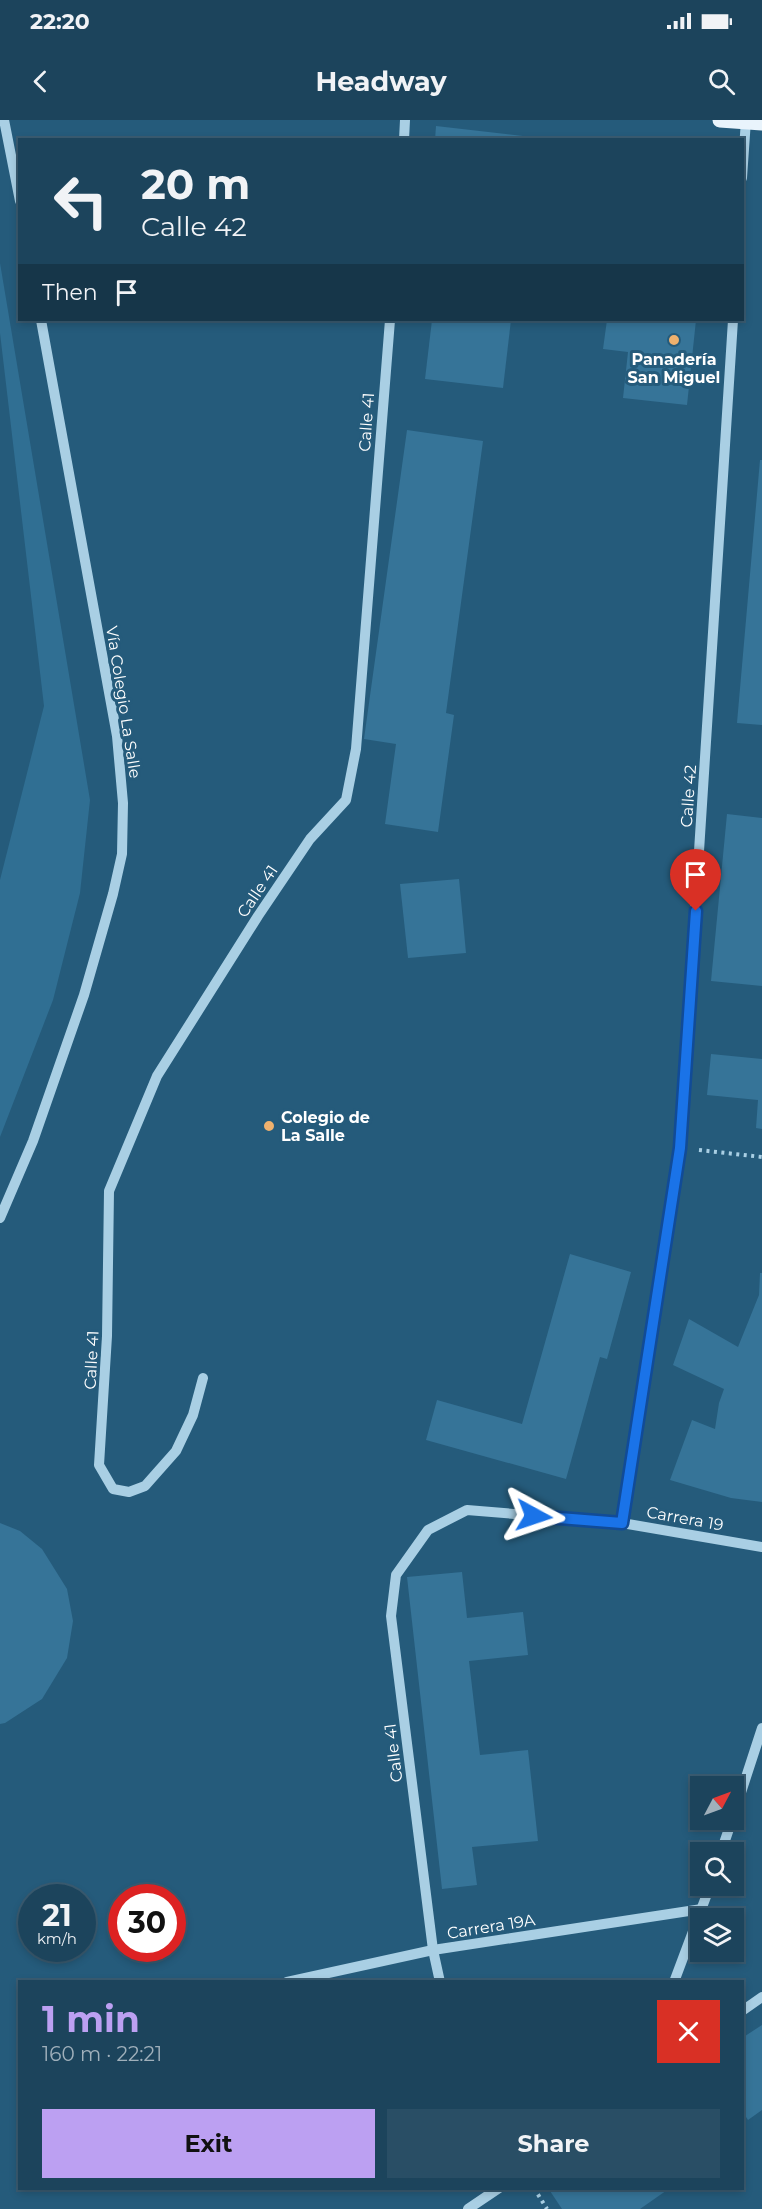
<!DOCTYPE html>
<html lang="en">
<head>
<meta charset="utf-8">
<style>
	:root { --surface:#1c445c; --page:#294e65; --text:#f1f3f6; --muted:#a0b0bb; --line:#3a5c72; --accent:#bca0f2 }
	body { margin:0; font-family:Montserrat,sans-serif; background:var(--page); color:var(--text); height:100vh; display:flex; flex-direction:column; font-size:22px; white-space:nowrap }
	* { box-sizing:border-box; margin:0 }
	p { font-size:20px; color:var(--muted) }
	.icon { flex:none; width:33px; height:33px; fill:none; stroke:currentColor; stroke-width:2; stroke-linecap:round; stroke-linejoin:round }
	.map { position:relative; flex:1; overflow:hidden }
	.panel { position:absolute; left:18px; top:1860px; width:726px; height:210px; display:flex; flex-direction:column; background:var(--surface); border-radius:0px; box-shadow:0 3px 9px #0003,0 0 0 2px var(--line) }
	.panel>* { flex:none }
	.hud { position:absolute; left:18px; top:18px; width:726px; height:183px; border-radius:0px; box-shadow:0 3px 9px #0003,0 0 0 2px var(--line); background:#1c445c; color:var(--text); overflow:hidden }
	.needle { width:39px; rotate:49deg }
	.tools { position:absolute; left:690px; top:1656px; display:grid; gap:12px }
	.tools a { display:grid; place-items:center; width:54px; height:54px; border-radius:0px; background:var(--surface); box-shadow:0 3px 9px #0003,0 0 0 2px var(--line); font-size:30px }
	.speed { position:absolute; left:18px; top:1764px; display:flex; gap:12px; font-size:30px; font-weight:700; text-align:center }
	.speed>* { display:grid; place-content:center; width:78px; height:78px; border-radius:50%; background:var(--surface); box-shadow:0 3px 9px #0003,0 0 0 2px var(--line); line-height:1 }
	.speed small { font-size:15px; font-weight:400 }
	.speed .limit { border:9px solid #d22; background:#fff; color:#111 }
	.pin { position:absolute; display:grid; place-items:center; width:51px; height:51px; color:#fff; margin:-62px -26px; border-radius:50% 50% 50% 0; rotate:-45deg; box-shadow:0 0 6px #0007 }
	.pin .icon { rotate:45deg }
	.me { position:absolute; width:66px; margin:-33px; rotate:95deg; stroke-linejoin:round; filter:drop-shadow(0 0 4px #0008) }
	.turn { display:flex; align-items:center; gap:21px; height:126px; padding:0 24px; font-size:27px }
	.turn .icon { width:78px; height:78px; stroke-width:2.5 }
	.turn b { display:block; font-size:42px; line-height:51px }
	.then { display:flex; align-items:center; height:57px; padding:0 24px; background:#0003; gap:12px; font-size:22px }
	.round { display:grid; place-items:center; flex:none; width:63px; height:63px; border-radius:0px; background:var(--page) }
	.head { display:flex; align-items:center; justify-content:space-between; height:102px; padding:0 24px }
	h1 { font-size:36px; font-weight:700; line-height:45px; color:var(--accent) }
	.primary-button { display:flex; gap:12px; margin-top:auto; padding:12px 24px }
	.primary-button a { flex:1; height:69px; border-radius:0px; background:var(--accent); color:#111; font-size:24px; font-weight:700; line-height:69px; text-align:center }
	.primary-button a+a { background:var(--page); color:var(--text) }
	.status { display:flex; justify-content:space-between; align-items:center; height:42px; padding:0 30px; background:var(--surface); direction:ltr }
	.status svg { height:16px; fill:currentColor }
	header { display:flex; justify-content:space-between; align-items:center; height:78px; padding:0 24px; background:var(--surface); font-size:27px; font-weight:700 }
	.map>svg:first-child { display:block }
	.green { fill:#306f93 }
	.building { fill:#367498 }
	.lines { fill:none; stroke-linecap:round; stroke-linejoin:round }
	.path { stroke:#a9cfe4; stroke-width:4; stroke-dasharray:3 4.5; stroke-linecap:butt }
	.minor { stroke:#a9cfe4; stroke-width:10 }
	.major { stroke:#e9f4fc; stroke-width:15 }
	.route-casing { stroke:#114b97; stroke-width:15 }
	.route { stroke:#1a73e8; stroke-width:10 }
	.poi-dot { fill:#eeb16e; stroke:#255b7b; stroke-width:2 }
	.labels { text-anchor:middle; stroke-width:6; stroke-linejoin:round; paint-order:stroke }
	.poi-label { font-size:16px; font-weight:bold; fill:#fff; stroke:#255b7b }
	.street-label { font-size:16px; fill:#fff; stroke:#255b7b }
</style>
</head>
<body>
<div class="status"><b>22:20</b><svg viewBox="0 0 49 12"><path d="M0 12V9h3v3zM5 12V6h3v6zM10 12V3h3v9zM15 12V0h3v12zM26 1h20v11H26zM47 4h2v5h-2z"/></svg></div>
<header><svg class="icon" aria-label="back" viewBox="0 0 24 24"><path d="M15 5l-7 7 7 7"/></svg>Headway<svg class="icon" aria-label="search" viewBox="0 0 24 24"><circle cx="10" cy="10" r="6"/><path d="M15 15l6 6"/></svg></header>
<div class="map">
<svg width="762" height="2089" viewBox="0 0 762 2089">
	<rect width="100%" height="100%" fill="#255b7b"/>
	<!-- green -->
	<path class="green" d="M 0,143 L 90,680 L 80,773 L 53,880 L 0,1017 L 0,760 L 44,586 L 0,213 Z"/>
	<!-- building -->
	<g class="building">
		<path d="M 436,6 L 540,18 L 539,20 L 435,20 Z"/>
		<path d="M 432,200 L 511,200 L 503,268 L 425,259 Z"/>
		<path d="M 607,200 L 696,200 L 687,285 L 623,278 L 628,232 L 603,229 Z"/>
		<path d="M 407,310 L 483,321 L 446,593 L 454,595 L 438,712 L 385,704 L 396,624 L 364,619 Z"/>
		<path d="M 760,340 L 762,340 L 762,605 L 737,603 Z"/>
		<path d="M 727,694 L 762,698 L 762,866 L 711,861 Z"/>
		<path d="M 459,759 L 466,833 L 408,838 L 400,764 Z"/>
		<path d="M 711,934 L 762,939 L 762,1009 L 756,1008 L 758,980 L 707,975 Z"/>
		<path d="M 570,1134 L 631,1152 L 607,1239 L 600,1237 L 566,1359 L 426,1320 L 437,1280 L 522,1304 Z"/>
		<path d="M 760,1153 L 762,1153 L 762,1382 L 731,1378 L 670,1360 L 692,1300 L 715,1309 L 719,1283 L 724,1269 L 673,1245 L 689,1199 L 738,1227 L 759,1175 Z"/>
		<path d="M 0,1403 L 20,1411 L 42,1429 L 67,1469 L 73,1501 L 67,1538 L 42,1579 L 5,1603 L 0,1604 Z"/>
		<path d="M 462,1452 L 467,1498 L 523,1492 L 528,1535 L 469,1541 L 480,1635 L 528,1630 L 538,1721 L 472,1727 L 477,1765 L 442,1769 L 407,1457 Z"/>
		<path d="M 762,1905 L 762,1990 L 748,2000 L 742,1991 L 742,1918 Z"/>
		<path d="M 548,2068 L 670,2068 L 640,2089 L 562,2089 Z"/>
	</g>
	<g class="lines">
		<!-- path -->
		<g class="path">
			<path d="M 699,1030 L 762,1037"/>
			<path d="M 534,2068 L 547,2089"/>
		</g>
		<!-- minor -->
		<g class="minor">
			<path d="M 4,0 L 20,81"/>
			<path d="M 404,20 L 405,0"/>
			<path d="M 742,58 L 746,0"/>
			<path d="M 0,1098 L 33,1021 L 84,875 L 113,774 L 122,734 L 123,683 L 117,616 L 41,200"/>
			<path d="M 203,1258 L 193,1295 L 176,1331 L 145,1366 L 129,1372 L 113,1369 L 99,1345 L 107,1216 L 109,1071 L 157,956 L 258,796 L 310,719 L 346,680 L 356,629 L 390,200"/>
			<path d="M 622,1403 L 680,1028 L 733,200"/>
			<path d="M 734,1694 L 762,1608"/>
			<path d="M 721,1732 L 732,1700"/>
			<path d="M 287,1862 L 433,1830 L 702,1789"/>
			<path d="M 440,1862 L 433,1830 L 391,1496 L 396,1455 L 428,1410 L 467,1390 L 622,1403 L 762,1427"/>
			<path d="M 674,1862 L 710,1766"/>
			<path d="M 742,1891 L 762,1877"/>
			<path d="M 468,2089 L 499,2068"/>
		</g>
		<!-- major -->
		<path class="major" d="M 720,0 L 762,3"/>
	</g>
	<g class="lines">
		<!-- route casing -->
		<g class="route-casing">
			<path id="route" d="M 534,1396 L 622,1403 L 680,1028 L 696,791"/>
		</g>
		<!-- route -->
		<use href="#route" class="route"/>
	</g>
	<!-- markers -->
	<g class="poi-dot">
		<circle cx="674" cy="220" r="6"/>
		<circle cx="269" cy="1006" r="6"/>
	</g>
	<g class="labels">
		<!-- poi labels -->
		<g class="poi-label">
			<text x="674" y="245">Panadería<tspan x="674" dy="18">San Miguel</tspan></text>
			<text x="281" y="1003" text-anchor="start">Colegio de<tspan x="281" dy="18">La Salle</tspan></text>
		</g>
		<!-- street labels -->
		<g class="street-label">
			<text transform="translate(366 302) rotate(-86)" y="6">Calle 41</text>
			<text transform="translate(124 582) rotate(81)" y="6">Vía Colegio La Salle</text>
			<text transform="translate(688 676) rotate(-86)" y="6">Calle 42</text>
			<text transform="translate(257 771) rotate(-56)" y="6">Calle 41</text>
			<text transform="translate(91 1240) rotate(-87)" y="6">Calle 41</text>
			<text transform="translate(685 1398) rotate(10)" y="6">Carrera 19</text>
			<text transform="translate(393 1633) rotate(-97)" y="6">Calle 41</text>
			<text transform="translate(491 1806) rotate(-9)" y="6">Carrera 19A</text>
		</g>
	</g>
</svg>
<div class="tools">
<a><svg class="needle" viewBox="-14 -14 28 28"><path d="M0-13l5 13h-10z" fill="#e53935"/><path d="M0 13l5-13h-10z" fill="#a0b0bb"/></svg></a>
<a><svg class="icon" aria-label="search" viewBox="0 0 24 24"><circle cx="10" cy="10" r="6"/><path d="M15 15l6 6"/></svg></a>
<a><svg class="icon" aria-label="layers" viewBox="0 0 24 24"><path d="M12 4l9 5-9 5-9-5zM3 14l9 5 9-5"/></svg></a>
</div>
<div class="speed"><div>21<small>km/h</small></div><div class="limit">30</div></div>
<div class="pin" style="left:696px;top:791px;background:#d93025"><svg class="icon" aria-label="arrive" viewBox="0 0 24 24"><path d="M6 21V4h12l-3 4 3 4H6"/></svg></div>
<svg class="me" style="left:534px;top:1396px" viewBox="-20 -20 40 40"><path d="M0-17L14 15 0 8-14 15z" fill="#1a73e8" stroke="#fff" stroke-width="4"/></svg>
<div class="hud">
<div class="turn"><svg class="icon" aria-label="left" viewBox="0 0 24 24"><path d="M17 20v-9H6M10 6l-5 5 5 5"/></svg><div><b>20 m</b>Calle 42</div></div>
<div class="then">Then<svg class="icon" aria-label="arrive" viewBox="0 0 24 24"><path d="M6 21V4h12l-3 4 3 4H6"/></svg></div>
</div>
<section class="panel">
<div class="head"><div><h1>1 min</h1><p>160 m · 22:21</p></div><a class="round" style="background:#d93025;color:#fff"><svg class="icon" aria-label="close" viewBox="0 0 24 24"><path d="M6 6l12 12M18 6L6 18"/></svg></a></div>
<div class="primary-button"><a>Exit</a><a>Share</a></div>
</section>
</div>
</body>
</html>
